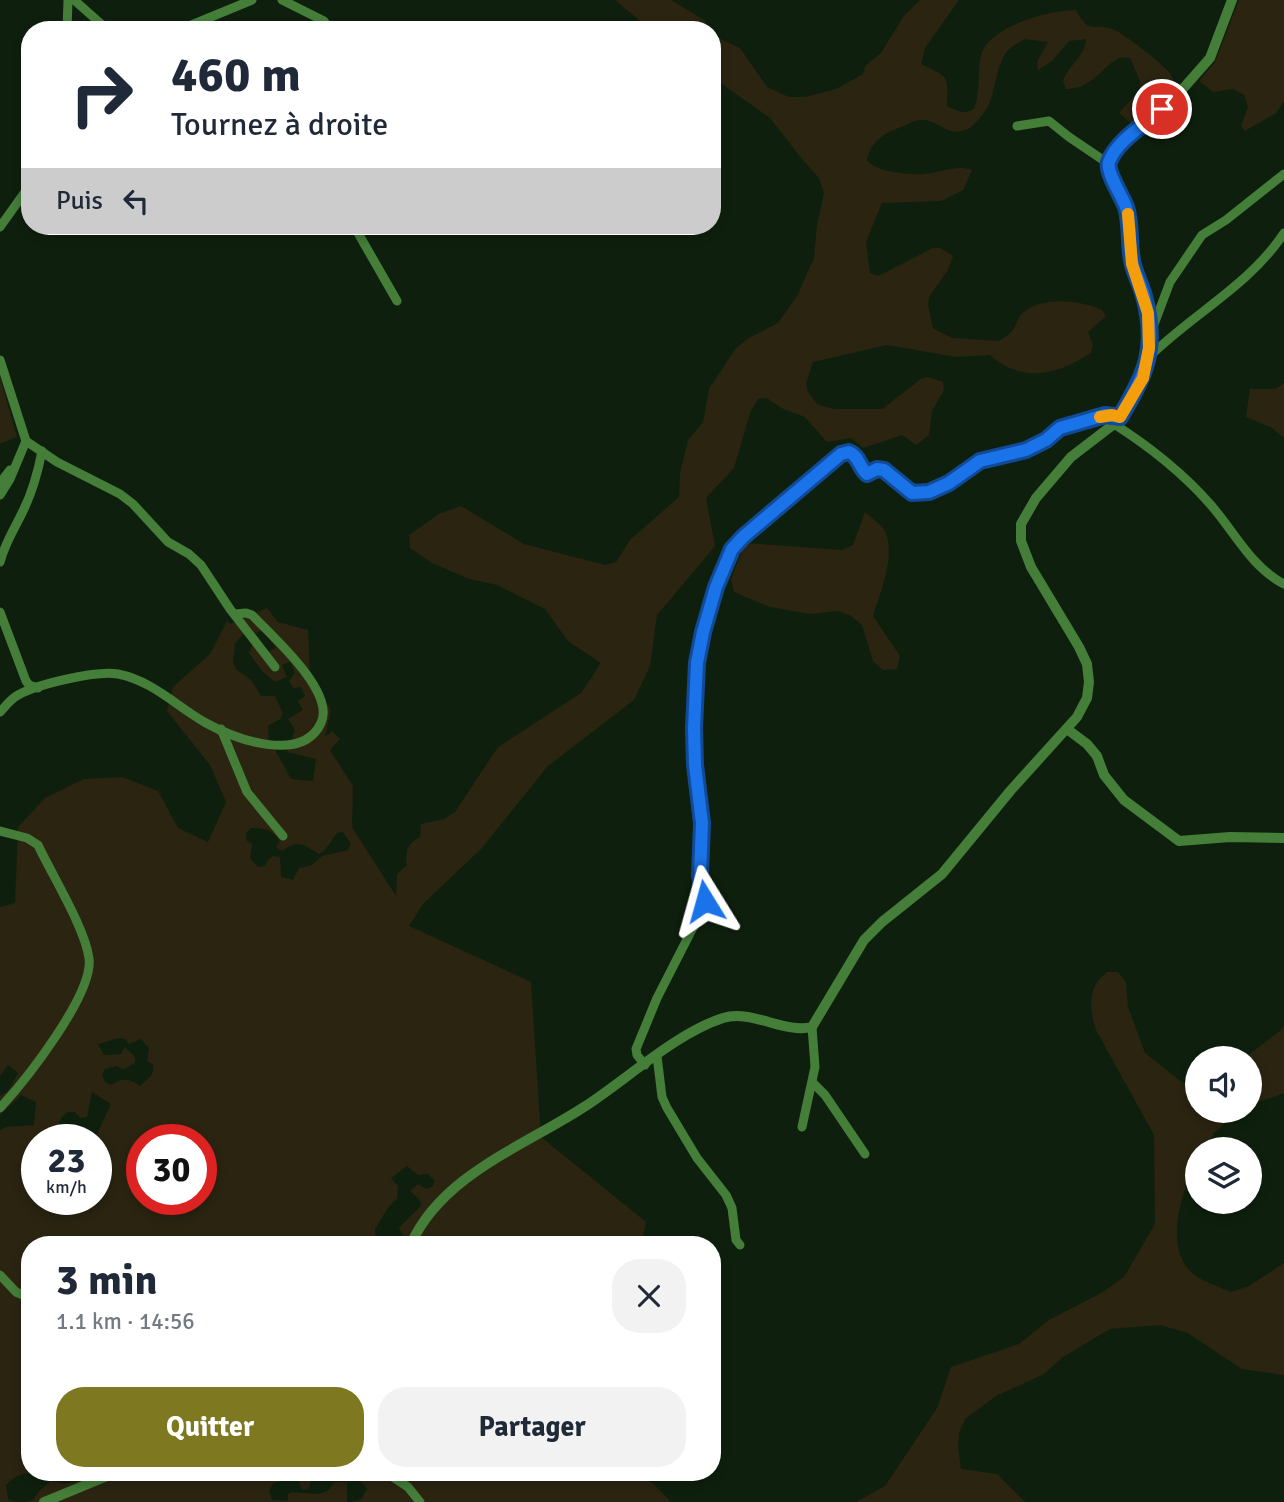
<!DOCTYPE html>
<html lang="fr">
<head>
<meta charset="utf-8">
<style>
	:root { --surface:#fff; --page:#f2f2f3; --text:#1f2937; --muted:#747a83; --accent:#7e7921 }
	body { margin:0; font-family:Signika,sans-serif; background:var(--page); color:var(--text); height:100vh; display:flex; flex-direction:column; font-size:26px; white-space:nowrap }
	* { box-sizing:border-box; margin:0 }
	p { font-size:23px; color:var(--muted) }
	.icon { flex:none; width:38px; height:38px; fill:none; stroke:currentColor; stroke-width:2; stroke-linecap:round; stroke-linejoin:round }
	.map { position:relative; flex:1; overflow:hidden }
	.side { position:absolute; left:21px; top:1236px; width:700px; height:245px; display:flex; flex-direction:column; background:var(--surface); border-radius:28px; box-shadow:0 4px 10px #0003 }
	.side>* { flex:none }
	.hud { position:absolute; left:21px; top:21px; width:700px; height:214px; border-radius:28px; box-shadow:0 4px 10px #0003; background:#fff; color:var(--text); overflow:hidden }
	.fabs { position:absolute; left:1185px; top:1046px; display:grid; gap:14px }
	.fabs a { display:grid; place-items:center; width:77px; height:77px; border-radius:50%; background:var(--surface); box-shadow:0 4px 10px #0003; font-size:35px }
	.speed { position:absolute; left:21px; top:1124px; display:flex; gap:14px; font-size:35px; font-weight:700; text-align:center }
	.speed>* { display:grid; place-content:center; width:91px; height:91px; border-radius:50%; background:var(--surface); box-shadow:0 4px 10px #0003; line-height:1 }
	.speed small { font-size:18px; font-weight:400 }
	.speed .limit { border:10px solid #d22; background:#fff; color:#111 }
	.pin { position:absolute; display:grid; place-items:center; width:60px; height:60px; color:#fff; margin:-30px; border:4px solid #fff; border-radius:50%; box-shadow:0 2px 7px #0007 }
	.me { position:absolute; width:77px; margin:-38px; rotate:352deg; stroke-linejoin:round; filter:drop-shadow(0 0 5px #0008) }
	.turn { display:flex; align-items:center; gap:24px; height:147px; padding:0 35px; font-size:32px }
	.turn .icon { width:91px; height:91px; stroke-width:2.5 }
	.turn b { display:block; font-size:49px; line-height:60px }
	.then { display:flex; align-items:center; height:66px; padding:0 35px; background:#0003; gap:14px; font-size:26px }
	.round { display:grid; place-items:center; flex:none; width:74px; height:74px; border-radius:28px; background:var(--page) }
	.headline { display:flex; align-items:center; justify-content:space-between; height:119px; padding:0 35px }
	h1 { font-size:42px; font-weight:700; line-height:52px }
	.action { display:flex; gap:14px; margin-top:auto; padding:14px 35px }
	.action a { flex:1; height:80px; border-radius:28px; background:var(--accent); color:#fff; font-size:28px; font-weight:700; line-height:80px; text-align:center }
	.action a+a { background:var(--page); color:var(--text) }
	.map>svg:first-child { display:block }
	.green { fill:#2a2411; fill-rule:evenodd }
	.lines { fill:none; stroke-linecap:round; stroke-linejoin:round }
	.minor { stroke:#447e39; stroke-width:9 }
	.tertiary { stroke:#447e39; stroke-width:10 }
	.route-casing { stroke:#114b97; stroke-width:18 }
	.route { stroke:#1a73e8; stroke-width:12 }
	.slow { stroke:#f59e0b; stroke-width:12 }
</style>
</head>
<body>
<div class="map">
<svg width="1284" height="1502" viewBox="0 0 1284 1502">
	<rect width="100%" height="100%" fill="#0e200d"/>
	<!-- green -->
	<g class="green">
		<path d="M 615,0 L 671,0 L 704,20 L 709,30 L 651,30 Z"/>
		<path d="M 920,0 L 959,0 L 925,48 L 921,64 C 949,78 948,74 947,106 C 958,111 964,115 974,109 C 981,89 977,72 981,55 C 989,26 1050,10 1076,10 C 1090,36 1092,22 1112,29 C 1121,31 1164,65 1170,73 C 1173,78 1172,78 1173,84 L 1132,124 L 1119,113 L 1140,89 L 1140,81 L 1130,58 C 1108,52 1098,90 1066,89 L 1063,81 C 1068,66 1086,55 1086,39 L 1069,41 L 1052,61 L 1038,70 L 1037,62 L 1048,42 L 1024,39 C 1018,43 1007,49 1004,56 C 992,78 997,102 978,120 C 974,124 970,129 965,130 C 950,137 939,122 925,120 C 918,119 910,123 904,126 C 885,133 872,139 867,160 C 875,172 909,175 924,174 C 941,173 955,164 972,170 L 963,190 L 941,201 L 882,203 L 866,242 L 870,273 L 878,276 L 933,248 L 940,248 L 953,256 L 948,270 L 929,297 L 928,305 L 933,328 L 952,338 L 999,341 C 1003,338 1009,335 1012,331 C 1017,325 1017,317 1024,312 C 1043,296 1081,300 1102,310 L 1106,316 L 1088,332 L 1093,345 L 1091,353 C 1057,375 1023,384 990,355 L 956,357 L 887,345 L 813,362 L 806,384 L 808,392 L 817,404 L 833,409 L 882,409 L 921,379 L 928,377 L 943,382 L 944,390 L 932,411 L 929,435 L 916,445 L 902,435 L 863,448 L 851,438 L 827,442 L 805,417 L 781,408 L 767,398 L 758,399 L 750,413 L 734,468 L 706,498 L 715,546 L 657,615 L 650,666 L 634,700 L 548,766 L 481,849 L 423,904 L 409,926 L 531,982 L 541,1137 L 646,1222 L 641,1244 L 402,1244 L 403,1236 L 399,1228 L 421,1206 L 420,1200 L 410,1191 L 418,1184 L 426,1189 L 432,1187 L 435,1181 L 428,1174 L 418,1175 L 407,1166 L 391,1178 L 398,1186 L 397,1199 C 385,1208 383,1218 375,1229 L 376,1244 L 30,1244 L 30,1472 L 43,1472 L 42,1475 C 26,1472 18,1473 6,1485 L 8,1499 L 16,1502 L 0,1502 L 0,1130 L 7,1127 L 34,1125 L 36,1102 L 21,1095 L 0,1115 L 0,1096 L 8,1091 L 18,1073 L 8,1065 L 0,1076 L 0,907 L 15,903 L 18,827 L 45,798 L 84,779 L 122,777 L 158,791 L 178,828 L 208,842 L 226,802 L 210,765 L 167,711 L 173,687 L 210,654 L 227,621 L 231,624 L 267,608 L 278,622 L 308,630 L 310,679 L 331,710 L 325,737 L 332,731 L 340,739 L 330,750 L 353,786 L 352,827 L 396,896 L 397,874 L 407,865 C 405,851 407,844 420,837 L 421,824 L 444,819 L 455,812 L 498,747 L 581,693 L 601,663 L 568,641 L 545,609 L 497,585 L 469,579 L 432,563 L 410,548 L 409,535 L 439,514 L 461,506 L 524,544 L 605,565 L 616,562 L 630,540 L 679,497 L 680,473 L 688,440 L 703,422 L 709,389 L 736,348 L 749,338 L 778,323 L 797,296 L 814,258 L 817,225 L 824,193 L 819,178 L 802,159 L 770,118 L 712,77 L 712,35 L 740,48 L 767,87 L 789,97 L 805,97 L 836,89 L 863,74 L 865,66 L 881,53 L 903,17 ZM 262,630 L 276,648 L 265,653 L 254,641 L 249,653 L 262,671 L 275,682 L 287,677 L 282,665 L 290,662 L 295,673 L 289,681 L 293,688 L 301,687 L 305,696 L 298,701 L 303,710 L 288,719 L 295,730 L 287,752 L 316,759 L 313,781 L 291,779 L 269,739 L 268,726 L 280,719 L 283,713 L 275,696 L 261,696 L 252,681 L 236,669 L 233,663 L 235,643 L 244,633 L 249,637 ZM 251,828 C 264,828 274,830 280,842 L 276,847 L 282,851 C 299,839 302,844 319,854 L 325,850 L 337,833 L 343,832 L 351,844 L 348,850 L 322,856 L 312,865 L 299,868 L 293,880 L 281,877 L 280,857 L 273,856 L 268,860 L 265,866 L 258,867 L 250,858 L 252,844 L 246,840 L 246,833 ZM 119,1038 L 125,1039 L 129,1044 L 141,1039 L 149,1048 L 147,1061 L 153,1064 C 155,1075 148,1079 140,1086 C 128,1078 124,1078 111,1085 L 105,1082 L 102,1075 L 105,1069 L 117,1066 L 123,1070 L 135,1063 L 135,1057 L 125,1047 L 121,1054 L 104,1055 L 98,1044 ZM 92,1092 L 111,1104 L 97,1134 L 90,1136 L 78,1134 L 71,1139 L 96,1139 L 96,1199 L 37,1199 L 37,1139 L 54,1139 L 52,1134 L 63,1116 L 68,1112 L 75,1112 L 80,1118 L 87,1117 ZM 142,1139 L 201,1139 L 201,1199 L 142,1199 Z"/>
		<path d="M 1239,0 L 1284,0 L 1284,101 L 1276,113 L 1245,131 L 1241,126 L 1248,107 L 1244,95 L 1233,89 L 1213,92 L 1199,81 L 1215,62 Z"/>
		<path d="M 0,377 L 17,437 L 0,444 Z"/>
		<path d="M 1284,383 L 1284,438 L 1272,428 L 1246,417 L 1250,389 L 1275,389 Z"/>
		<path d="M 865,512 C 870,517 878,522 882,527 C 899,547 880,594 873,616 L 900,656 L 897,669 L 883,670 L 873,661 L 862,625 L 851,616 L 839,611 L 810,614 L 770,607 L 734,592 L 731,579 L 745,543 L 842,550 L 853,545 Z"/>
		<path d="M 1107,972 L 1118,972 L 1126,982 L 1128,1007 L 1145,1053 L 1183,1083 L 1197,1077 L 1197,1111 L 1239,1111 L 1214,1133 L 1206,1150 L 1197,1150 C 1197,1174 1190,1175 1183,1196 C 1175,1221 1171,1259 1196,1276 C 1206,1283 1220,1287 1231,1292 L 1249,1286 L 1284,1263 L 1284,1375 L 1242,1369 L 1188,1333 L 1160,1325 L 1110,1329 L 1063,1357 L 1044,1374 L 996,1396 L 965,1419 L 959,1433 L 958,1446 L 961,1469 L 997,1474 L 1025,1502 L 856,1502 L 885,1486 L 937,1408 L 951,1367 L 1019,1344 L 1049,1320 L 1103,1292 L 1124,1277 L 1155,1224 L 1154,1135 L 1096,1030 C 1089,1008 1087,987 1107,972 Z"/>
		<path d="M 1284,1025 L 1284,1093 L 1250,1105 L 1250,1059 L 1238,1059 L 1251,1053 L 1281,1030 Z"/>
		<path d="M 89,1472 L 326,1472 L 326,1474 L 312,1479 L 308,1490 L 301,1489 L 298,1476 L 294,1475 L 273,1484 L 269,1490 L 272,1500 L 288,1501 L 288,1494 L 291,1492 L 320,1494 L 329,1490 L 334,1482 L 347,1482 L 347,1502 L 26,1502 L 33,1500 L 40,1490 L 51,1481 L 64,1484 L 91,1478 Z"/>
		<path d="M 353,1472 L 629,1472 L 654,1484 L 671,1502 L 350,1502 L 361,1500 L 367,1489 Z"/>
	</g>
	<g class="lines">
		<!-- minor -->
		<g class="minor">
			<path d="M 74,0 L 108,30"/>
			<path d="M 282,0 L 324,21 L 330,30"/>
			<path d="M 67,30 L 68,0"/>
			<path d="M 145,30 L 189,26 L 252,0"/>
			<path d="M 1017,126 L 1049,121 L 1069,137 L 1109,164"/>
			<path d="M 354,226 L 397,301"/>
			<path d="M 0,227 L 30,185"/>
			<path d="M 1150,335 L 1170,282 L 1202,235 L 1226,220 L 1284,174"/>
			<path d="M 1148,358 C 1192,314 1249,286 1284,233"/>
			<path d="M 0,360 L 26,441 L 57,462 L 120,494 L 133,504 L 168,542 L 189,554 L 201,565 L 230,609 L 275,667"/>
			<path d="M 1114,424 C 1150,447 1182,472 1210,504 C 1234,531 1251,567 1284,584"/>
			<path d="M 0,483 L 10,470"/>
			<path d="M 0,495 L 10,479 L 26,441"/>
			<path d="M 0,562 C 5,543 15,528 23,511 C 33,491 38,472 42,451"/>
			<path d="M 0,612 L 26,681 L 29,685 L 38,688"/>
			<path d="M 0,712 C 5,707 9,701 15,697 C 32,685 97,670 118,674 C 153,681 176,706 206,723 C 235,739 302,764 321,723 C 336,692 272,636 252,615 L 246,613 L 235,614"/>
			<path d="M 221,729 L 247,792 L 283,836"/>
			<path d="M 0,831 L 27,838 L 38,845 C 52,875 85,928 89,958 C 94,994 25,1081 0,1108"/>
			<path d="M 657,1056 L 662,1097 L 667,1108 L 697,1158 L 726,1195 L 732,1208 L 736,1240 L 740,1245"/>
			<path d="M 645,1065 L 637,1055 L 636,1049 L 657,998 L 703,908 L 705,893 L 700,876 L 702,823 L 695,766 L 694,728 L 697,663 L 703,632 L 725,564 L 732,549 L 785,499 L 841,454 L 849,452 C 859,456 859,467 867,473 L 884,470 L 912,493 L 919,494 L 949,483 L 980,461 L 1026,450 L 1046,440 L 1060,428 L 1105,415 L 1120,417"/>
			<path d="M 813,1083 L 825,1095 L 865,1154"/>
			<path d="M 802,1127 L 815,1067 L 812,1027"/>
			<path d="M 0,1275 L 16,1292 L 30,1298"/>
			<path d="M 321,1472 L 322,1475"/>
			<path d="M 385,1472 L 408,1487 L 420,1502"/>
		</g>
		<!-- tertiary -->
		<g class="tertiary">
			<path d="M 1067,729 L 1087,744 L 1097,756 L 1104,775 L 1124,800 L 1179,841 L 1230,837 L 1284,838"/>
			<path d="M 411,1244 C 442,1175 524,1146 584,1107 C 626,1080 676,1033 723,1018 C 752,1009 784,1034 812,1027 L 864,940 L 882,922 L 942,874 L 1011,790 L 1077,717 L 1087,698 L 1089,682 L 1087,664 L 1079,647 L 1031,567 L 1021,541 L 1021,524 L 1036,498 L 1071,457 L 1114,424 L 1143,378 L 1149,348 L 1148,313 L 1132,264 L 1128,212 L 1121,194 L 1109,173 L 1109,164 L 1120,147 L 1173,100 L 1210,58 L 1232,0"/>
			<path d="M 44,1502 L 117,1472"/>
		</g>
	</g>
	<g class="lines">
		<!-- route casing -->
		<g class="route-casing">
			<path id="route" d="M 705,901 L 700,876 L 702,823 L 695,765 L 694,728 L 697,663 L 703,632 L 716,587 L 732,549 L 743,537 L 841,454 L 849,452 C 859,456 859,467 867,474 L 877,469 L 884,470 L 912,493 L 929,492 L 949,483 L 980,461 L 1026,450 L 1046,440 L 1060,428 L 1105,415 L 1120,417 C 1146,374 1158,348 1144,296 C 1141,285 1136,276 1133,265 C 1128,246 1132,226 1126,207 C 1122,196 1106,172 1109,162 C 1117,140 1146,124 1162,109"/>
		</g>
		<!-- route -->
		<use href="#route" class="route"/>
		<!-- slow -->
		<path class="slow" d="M 1100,417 L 1112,415 L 1120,417 L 1143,378 L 1149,348 L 1148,313 L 1132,264 L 1128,214"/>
	</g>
</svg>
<div class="fabs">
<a><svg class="icon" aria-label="sound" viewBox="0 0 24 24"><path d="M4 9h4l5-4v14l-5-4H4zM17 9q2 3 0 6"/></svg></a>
<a><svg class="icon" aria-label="layers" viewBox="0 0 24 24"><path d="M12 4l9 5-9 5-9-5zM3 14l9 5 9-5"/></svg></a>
</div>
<div class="speed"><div>23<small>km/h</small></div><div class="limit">30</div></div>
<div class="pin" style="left:1162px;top:109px;background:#d93025"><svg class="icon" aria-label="arrive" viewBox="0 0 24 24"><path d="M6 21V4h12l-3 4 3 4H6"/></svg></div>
<svg class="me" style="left:705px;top:901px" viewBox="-20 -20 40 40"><path d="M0-17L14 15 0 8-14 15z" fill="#1a73e8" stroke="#fff" stroke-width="4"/></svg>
<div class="hud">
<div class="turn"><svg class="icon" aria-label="right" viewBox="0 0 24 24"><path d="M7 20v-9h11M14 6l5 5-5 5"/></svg><div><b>460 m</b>Tournez à droite</div></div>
<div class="then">Puis<svg class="icon" aria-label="left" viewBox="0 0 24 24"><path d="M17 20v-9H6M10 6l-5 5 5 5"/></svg></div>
</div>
<section class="side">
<div class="headline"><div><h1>3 min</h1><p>1.1 km · 14:56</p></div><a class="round"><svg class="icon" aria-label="close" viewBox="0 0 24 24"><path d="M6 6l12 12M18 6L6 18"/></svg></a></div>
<div class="action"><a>Quitter</a><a>Partager</a></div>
</section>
</div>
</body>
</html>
